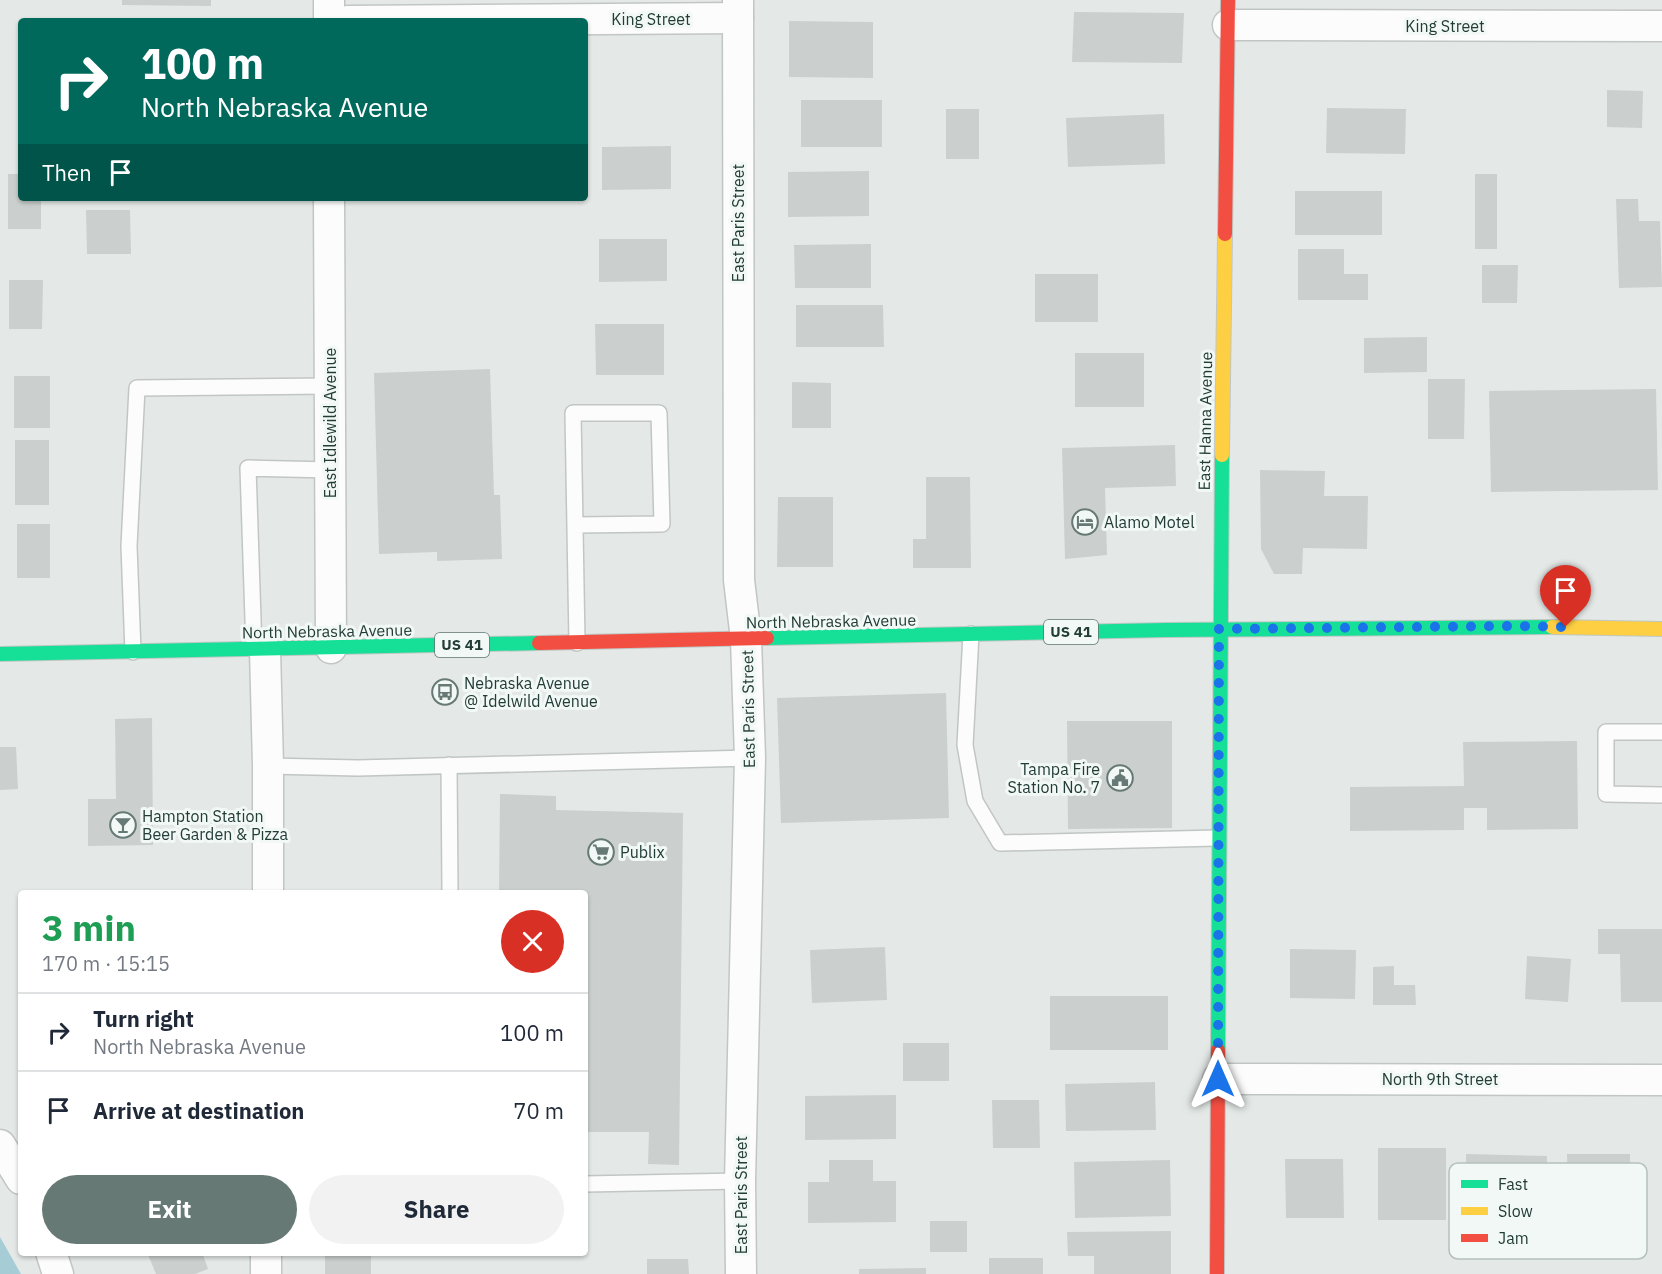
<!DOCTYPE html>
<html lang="en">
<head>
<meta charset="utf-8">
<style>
	:root { --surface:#fff; --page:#f2f2f3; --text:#1f2937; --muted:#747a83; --line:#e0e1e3; --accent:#667974 }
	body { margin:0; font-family:"IBM Plex Sans",sans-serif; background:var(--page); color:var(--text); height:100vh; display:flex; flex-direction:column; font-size:22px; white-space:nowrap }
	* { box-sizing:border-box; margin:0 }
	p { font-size:20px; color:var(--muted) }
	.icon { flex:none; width:33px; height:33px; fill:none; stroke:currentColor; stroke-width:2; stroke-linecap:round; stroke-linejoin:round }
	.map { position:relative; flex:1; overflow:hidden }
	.drawer { position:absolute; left:18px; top:890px; width:570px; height:366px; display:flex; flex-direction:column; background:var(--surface); border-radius:6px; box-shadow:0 2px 4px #0004 }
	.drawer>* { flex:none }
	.top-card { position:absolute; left:18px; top:18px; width:570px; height:183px; border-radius:6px; box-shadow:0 2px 4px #0004; background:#00695c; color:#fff; overflow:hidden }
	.pin { position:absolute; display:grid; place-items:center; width:51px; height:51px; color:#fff; margin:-62px -26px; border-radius:50% 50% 50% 0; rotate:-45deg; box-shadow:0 0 6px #0007 }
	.pin .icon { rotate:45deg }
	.me { position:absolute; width:66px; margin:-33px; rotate:0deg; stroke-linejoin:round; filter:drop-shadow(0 0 4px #0008) }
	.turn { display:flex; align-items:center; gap:21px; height:126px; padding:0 24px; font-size:27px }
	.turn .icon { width:78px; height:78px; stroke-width:2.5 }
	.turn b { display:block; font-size:42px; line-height:51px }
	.then { display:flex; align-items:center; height:57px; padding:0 24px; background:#0003; gap:12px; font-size:22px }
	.round { display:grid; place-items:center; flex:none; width:63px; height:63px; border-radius:32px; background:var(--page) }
	.head { display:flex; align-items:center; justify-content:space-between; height:102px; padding:0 24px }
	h1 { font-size:36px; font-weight:700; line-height:45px; color:#1e9e55 }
	.cta { display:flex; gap:12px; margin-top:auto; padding:12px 24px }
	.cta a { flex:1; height:69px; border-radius:36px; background:var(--accent); color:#fff; font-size:24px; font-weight:700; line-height:69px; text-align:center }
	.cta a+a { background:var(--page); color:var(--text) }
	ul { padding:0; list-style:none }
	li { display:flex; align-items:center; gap:18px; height:78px; padding:0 24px; border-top:2px solid var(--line) }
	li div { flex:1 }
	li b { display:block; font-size:22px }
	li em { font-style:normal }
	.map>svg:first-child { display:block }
	.water { fill:#a6cdd6 }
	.building { fill:#cbd0ce }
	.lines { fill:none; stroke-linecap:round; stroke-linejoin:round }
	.lane-casing { stroke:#c1c6c4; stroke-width:18 }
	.street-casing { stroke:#c1c6c4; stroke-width:33 }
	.fast-casing { stroke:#bfc7c4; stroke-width:16 }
	.slow-casing { stroke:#bfc7c4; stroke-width:16 }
	.jam-casing { stroke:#bfc7c4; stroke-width:16 }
	.lane { stroke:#fbfcfb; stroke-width:15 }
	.street { stroke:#fbfcfb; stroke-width:30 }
	.fast { stroke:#16e098; stroke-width:14 }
	.slow { stroke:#ffcf43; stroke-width:14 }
	.jam { stroke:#f24e42; stroke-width:14 }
	.route { stroke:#1a73e8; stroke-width:10; stroke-dasharray:0 18 }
	.labels { text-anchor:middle; stroke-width:6; stroke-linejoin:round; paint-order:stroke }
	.shield { fill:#f2f8f5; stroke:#60746f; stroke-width:1.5 }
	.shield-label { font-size:15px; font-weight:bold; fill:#223c36 }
	.street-label { font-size:16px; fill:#223c36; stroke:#f2f8f5 }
	.poi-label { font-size:16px; fill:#223c36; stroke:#f2f8f5; text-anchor:start }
	.key { fill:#f2f8f5; stroke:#b4c0bc; stroke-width:1.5 }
	.key-label { font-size:16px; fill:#223c36 }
</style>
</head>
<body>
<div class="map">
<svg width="1662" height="1274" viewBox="0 0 1662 1274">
	<rect width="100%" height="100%" fill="#e4e9e7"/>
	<!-- water -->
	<path class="water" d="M 0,1237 L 21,1274 L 0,1274 Z"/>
	<!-- building -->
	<g class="building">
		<path d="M 122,0 L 211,0 L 211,6 L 122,5 Z"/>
		<path d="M 1074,12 L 1184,13 L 1182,63 L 1072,62 Z"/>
		<path d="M 789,21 L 873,22 L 873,78 L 789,77 Z"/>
		<path d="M 1607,90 L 1643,91 L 1642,128 L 1607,127 Z"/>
		<rect x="801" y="100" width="81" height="47"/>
		<path d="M 1327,108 L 1406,109 L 1405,154 L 1326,153 Z"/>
		<rect x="946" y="109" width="33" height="50"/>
		<path d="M 1164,114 L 1165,164 L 1068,167 L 1066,118 Z"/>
		<path d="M 671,146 L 671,189 L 602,190 L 602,147 Z"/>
		<path d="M 869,171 L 869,216 L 788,217 L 788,172 Z"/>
		<path d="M 8,174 L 21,174 L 21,198 L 41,198 L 41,229 L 8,229 Z"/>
		<rect x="1475" y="174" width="22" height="75"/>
		<rect x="1295" y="191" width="87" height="44"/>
		<path d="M 1616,199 L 1638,199 L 1639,221 L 1660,221 L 1662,287 L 1619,288 Z"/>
		<path d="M 86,210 L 130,210 L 131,254 L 87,254 Z"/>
		<path d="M 599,239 L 667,239 L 667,281 L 599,282 Z"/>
		<path d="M 871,244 L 871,288 L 795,288 L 794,245 Z"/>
		<path d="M 1298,249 L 1344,249 L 1344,274 L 1368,274 L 1368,300 L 1298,300 Z"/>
		<path d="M 1482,265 L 1518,265 L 1517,303 L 1482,303 Z"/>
		<rect x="1035" y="274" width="63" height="48"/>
		<path d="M 9,280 L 43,280 L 42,329 L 9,329 Z"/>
		<path d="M 796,305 L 883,305 L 884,347 L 796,347 Z"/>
		<path d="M 595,324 L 664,324 L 664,375 L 596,375 Z"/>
		<path d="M 1427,337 L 1427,372 L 1364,373 L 1364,338 Z"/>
		<rect x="1075" y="353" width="69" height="54"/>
		<path d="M 490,369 L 494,495 L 500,495 L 502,559 L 437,561 L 437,552 L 379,554 L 374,373 Z"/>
		<rect x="14" y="376" width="36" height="52"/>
		<path d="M 1428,379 L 1465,379 L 1464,439 L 1428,439 Z"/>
		<path d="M 792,382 L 831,383 L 831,428 L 792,428 Z"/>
		<path d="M 1656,389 L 1658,490 L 1491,492 L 1489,391 Z"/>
		<rect x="15" y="440" width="34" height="65"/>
		<path d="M 1175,445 L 1176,486 L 1105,488 L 1107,555 L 1065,559 L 1062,448 Z"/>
		<path d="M 1260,470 L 1325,471 L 1324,496 L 1368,496 L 1367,549 L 1303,548 L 1302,574 L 1274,574 L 1261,549 Z"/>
		<path d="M 926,477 L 970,477 L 971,568 L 913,568 L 913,539 L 926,539 Z"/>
		<path d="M 778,497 L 833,497 L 833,567 L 777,567 Z"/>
		<rect x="17" y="524" width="33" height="54"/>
		<path d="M 946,693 L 949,818 L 781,823 L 777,698 Z"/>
		<path d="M 152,718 L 153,845 L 88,846 L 88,799 L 116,799 L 115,719 Z"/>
		<path d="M 1067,721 L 1172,721 L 1172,828 L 1068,829 Z"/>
		<path d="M 1577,741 L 1578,829 L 1487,830 L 1487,808 L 1464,808 L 1464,830 L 1350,831 L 1350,787 L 1464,786 L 1463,742 Z"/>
		<path d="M 0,747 L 16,747 L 18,789 L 0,790 Z"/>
		<path d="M 500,794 L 556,796 L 556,810 L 683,813 L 679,1165 L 648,1164 L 649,1132 L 585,1132 L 585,892 L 499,892 Z"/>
		<path d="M 1598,929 L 1662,929 L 1662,1002 L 1621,1002 L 1620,954 L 1598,954 Z"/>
		<path d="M 885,947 L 887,1000 L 812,1003 L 810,950 Z"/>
		<path d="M 1290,949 L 1356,950 L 1355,999 L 1290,998 Z"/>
		<path d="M 1527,956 L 1571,959 L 1568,1002 L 1525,999 Z"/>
		<path d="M 1394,966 L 1394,985 L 1415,985 L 1416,1005 L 1373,1005 L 1373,967 Z"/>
		<rect x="1050" y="996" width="118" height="54"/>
		<rect x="903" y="1043" width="46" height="38"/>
		<path d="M 1155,1082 L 1156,1130 L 1066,1131 L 1065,1084 Z"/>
		<path d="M 896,1095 L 896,1139 L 805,1140 L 805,1096 Z"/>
		<path d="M 992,1100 L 1039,1100 L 1040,1148 L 993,1148 Z"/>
		<rect x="1378" y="1148" width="68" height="72"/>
		<path d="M 1466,1154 L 1547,1156 L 1547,1201 L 1466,1199 Z"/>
		<path d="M 1567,1154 L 1630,1154 L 1631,1242 L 1590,1243 L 1589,1198 L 1568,1199 Z"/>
		<path d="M 1285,1159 L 1343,1159 L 1344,1218 L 1286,1218 Z"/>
		<path d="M 829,1160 L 873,1160 L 873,1181 L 896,1181 L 896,1222 L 808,1223 L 808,1182 L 829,1182 Z"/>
		<path d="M 1170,1160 L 1171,1216 L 1075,1218 L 1074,1162 Z"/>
		<rect x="930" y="1221" width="37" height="31"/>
		<path d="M 1171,1231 L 1171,1274 L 1094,1274 L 1094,1256 L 1068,1256 L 1067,1232 Z"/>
		<path d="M 147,1252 L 202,1252 L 208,1269 L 195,1274 L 156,1274 Z"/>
		<path d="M 371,1255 L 371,1274 L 325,1274 L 325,1256 Z"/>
		<rect x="989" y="1258" width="54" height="16"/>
		<path d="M 647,1259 L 688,1259 L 689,1274 L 647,1274 Z"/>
		<path d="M 926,1268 L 926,1274 L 859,1274 L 859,1269 Z"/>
	</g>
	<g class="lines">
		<!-- lane casing -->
		<g class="lane-casing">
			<g id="lane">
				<path d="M 575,525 L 662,524 L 659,413 L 573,413 L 577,643"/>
				<path d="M 971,634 L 965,745 L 975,801 L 1000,843 L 1218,838"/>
				<path d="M 254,650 L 248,468 L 330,470"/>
				<path d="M 133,652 L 129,546 L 137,388 L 330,386"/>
				<path d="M 1662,732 L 1606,732 L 1606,794 L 1662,795"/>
				<path d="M 449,765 L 450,892"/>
				<path d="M 268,766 L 358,768 L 750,758"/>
				<path d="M 585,1184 L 740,1181"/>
			</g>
		</g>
		<!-- street casing -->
		<g class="street-casing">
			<g id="street">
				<path d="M 329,0 L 329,21"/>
				<path d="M 738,0 L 739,580 L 746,639 L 750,758 L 740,1181 L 741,1274"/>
				<path d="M 348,21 L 738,18"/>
				<path d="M 1228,25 L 1662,26"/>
				<path d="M 329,198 L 331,648"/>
				<path d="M 265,650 L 268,766 L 268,892"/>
				<path d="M 1218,1079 L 1662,1080"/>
				<path d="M 0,1145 L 21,1179"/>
				<path d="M 51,1252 L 58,1274"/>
				<path d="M 266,1274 L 266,1252"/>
			</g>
		</g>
		<!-- fast casing -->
		<g class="fast-casing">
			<g id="fast">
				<path d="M 767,638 L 1166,630 L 1552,627"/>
				<path d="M 0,654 L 539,643"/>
				<path d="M 1218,1050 L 1222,455"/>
			</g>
		</g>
		<!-- slow casing -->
		<g class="slow-casing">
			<g id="slow">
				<path d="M 1222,455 L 1225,234"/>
				<path d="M 1552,627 L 1662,629"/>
			</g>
		</g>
		<!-- jam casing -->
		<g class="jam-casing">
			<g id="jam">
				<path d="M 1225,234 L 1228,0"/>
				<path d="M 539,643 L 767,638"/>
				<path d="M 1217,1274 L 1218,1050"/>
			</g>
		</g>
		<!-- lane -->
		<use href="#lane" class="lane"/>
		<!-- street -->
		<use href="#street" class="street"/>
		<!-- fast -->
		<use href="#fast" class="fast"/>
		<!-- slow -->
		<use href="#slow" class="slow"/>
		<!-- jam -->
		<use href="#jam" class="jam"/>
	</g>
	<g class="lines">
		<!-- route -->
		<path class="route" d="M 1218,1079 L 1219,629 L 1518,626 L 1566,627"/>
	</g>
	<!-- icons -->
	<defs>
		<g id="hotel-ring" transform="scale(1.35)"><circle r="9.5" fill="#f2f8f5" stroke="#667974" stroke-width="1.5"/><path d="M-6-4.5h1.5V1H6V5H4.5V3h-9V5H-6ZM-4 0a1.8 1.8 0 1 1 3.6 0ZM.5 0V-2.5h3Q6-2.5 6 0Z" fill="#667974"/></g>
		<g id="bus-ring" transform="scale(1.35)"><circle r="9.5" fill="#f2f8f5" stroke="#667974" stroke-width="1.5"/><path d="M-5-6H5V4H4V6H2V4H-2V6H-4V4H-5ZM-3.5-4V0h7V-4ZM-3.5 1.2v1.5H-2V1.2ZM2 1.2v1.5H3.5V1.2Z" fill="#667974"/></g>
		<g id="civic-ring" transform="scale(1.35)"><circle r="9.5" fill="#f2f8f5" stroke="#667974" stroke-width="1.5"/><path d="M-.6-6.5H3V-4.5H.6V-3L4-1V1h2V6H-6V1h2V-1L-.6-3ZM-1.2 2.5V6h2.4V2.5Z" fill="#667974"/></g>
		<g id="bar-ring" transform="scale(1.35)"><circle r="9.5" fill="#f2f8f5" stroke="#667974" stroke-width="1.5"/><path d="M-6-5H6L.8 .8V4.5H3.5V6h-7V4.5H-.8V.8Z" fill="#667974"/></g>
		<g id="supermarket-ring" transform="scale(1.35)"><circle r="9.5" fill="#f2f8f5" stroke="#667974" stroke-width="1.5"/><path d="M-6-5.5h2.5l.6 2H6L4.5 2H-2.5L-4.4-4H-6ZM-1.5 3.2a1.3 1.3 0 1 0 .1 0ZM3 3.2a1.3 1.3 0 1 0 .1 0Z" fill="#667974"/></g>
	</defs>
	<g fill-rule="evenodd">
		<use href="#hotel-ring" x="1085" y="522"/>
		<use href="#bus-ring" x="445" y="692"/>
		<use href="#civic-ring" x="1120" y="778"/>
		<use href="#bar-ring" x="123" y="825"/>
		<use href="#supermarket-ring" x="601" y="852"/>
	</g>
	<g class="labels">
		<!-- shield labels -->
		<g class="shield">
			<rect x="1044" y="620" width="54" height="24" rx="4.5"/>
			<rect x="435" y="633" width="54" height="24" rx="4.5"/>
		</g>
		<g class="shield-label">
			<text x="1071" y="637">US 41</text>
			<text x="462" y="650">US 41</text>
		</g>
		<!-- street labels -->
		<g class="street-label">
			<text x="651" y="25">King Street</text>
			<text x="1445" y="32">King Street</text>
			<text transform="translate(738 223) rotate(-90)" y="6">East Paris Street</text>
			<text transform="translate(1205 421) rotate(-89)" y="6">East Hanna Avenue</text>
			<text transform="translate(330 423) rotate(-90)" y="6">East Idlewild Avenue</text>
			<text transform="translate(831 621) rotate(-1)" y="6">North Nebraska Avenue</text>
			<text transform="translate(327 631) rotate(-1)" y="6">North Nebraska Avenue</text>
			<text transform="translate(748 709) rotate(-91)" y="6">East Paris Street</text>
			<text x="1440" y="1085">North 9th Street</text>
			<text transform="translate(741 1195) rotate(-90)" y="6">East Paris Street</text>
		</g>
		<!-- poi labels -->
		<g class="poi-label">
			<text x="1104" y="528">Alamo Motel</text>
			<text x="464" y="689">Nebraska Avenue<tspan x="464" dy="18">@ Idelwild Avenue</tspan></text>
			<text x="1100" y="775" text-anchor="end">Tampa Fire<tspan x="1100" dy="18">Station No. 7</tspan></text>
			<text x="142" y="822">Hampton Station<tspan x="142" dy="18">Beer Garden &amp; Pizza</tspan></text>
			<text x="620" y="858">Publix</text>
		</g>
	</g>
	<!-- legend -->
	<rect x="1449" y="1163" width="198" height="96" rx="9" class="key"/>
	<rect x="1461" y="1180" width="27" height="8" fill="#16e098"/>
	<rect x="1461" y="1207" width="27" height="8" fill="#ffcf43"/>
	<rect x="1461" y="1234" width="27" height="8" fill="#f24e42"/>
	<g class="key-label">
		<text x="1498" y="1190">Fast</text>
		<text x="1498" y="1217">Slow</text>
		<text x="1498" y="1244">Jam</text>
	</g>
</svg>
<div class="pin" style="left:1566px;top:627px;background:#d93025"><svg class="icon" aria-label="arrive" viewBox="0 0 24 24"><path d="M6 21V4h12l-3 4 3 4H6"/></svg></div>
<svg class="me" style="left:1218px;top:1079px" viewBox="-20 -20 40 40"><path d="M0-17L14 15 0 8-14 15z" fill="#1a73e8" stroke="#fff" stroke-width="4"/></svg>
<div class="top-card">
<div class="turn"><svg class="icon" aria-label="right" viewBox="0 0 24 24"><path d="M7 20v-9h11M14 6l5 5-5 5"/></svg><div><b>100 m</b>North Nebraska Avenue</div></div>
<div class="then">Then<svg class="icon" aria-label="arrive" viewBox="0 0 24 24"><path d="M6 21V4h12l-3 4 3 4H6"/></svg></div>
</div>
<section class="drawer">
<div class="head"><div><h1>3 min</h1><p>170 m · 15:15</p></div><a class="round" style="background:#d93025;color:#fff"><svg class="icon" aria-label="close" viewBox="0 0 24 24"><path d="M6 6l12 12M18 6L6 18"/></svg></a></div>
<ul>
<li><svg class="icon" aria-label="right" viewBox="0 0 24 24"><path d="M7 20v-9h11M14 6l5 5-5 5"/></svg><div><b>Turn right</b><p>North Nebraska Avenue</p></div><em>100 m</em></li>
<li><svg class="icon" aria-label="arrive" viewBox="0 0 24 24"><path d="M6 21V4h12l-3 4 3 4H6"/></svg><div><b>Arrive at destination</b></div><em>70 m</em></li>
</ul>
<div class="cta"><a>Exit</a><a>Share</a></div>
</section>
</div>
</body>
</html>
